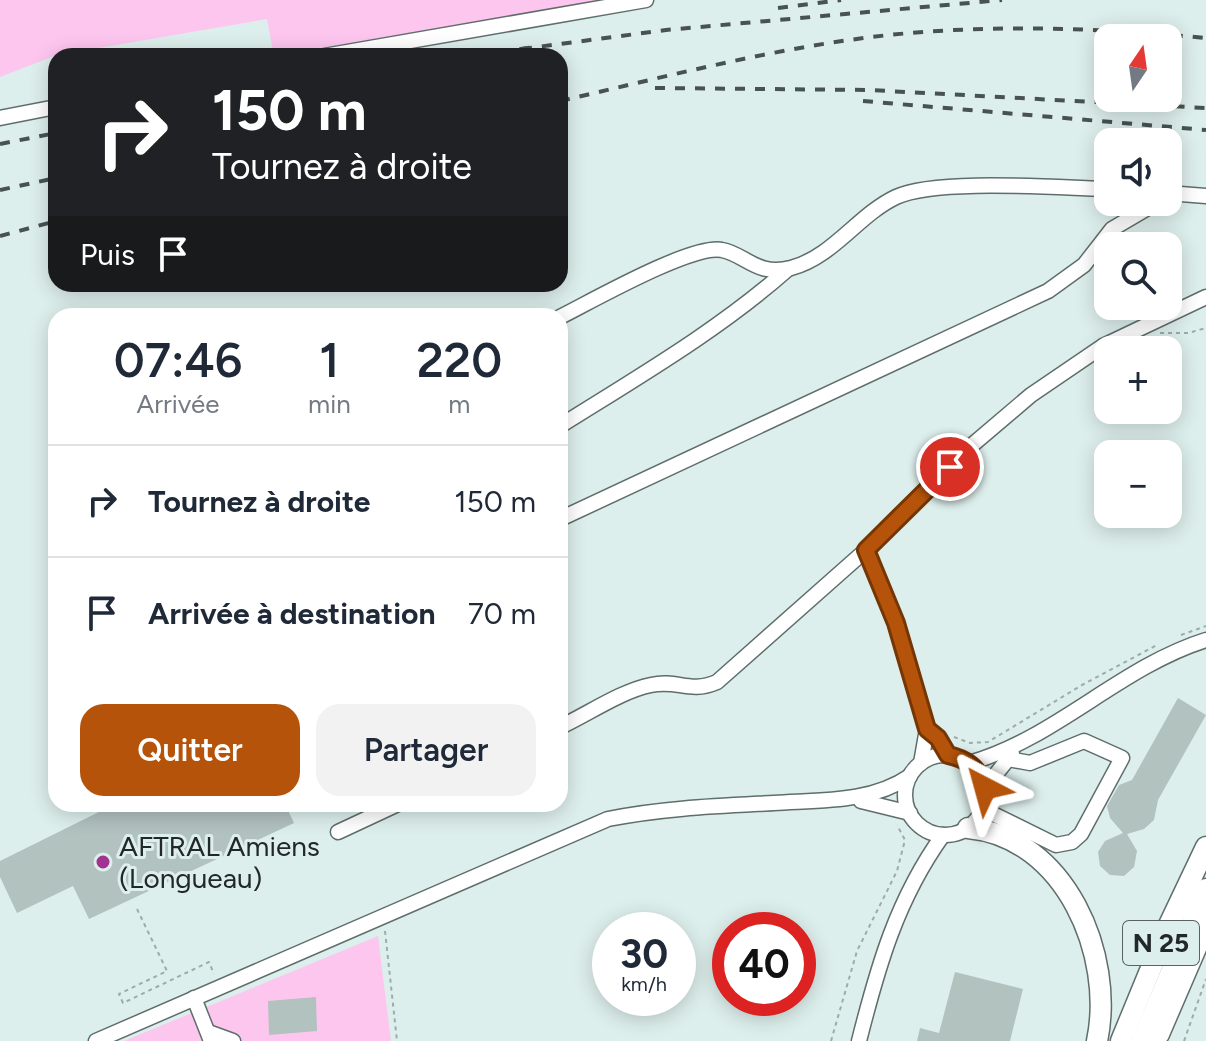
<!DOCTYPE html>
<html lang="fr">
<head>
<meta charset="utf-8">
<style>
	:root { --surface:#fff; --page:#f2f2f3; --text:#1f2937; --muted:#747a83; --line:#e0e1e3; --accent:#b45309 }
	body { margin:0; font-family:Figtree,sans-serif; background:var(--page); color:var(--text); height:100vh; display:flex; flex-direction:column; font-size:30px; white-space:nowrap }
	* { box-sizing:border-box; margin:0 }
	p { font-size:26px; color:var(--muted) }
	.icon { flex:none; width:44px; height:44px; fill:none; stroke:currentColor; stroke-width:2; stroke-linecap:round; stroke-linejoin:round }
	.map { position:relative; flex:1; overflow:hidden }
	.details { position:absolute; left:48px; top:308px; width:520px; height:504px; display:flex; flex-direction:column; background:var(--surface); border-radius:24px; box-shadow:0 4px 20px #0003 }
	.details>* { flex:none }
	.hud { position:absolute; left:48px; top:48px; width:520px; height:244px; border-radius:24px; box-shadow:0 4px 20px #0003; background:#202124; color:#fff; overflow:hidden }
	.needle { width:52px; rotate:13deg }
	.buttons { position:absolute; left:1094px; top:24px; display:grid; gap:16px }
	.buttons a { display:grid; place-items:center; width:88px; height:88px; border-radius:16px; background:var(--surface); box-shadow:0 4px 20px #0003; font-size:40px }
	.speed { position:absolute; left:592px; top:912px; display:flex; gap:16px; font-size:40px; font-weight:700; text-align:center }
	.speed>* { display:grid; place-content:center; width:104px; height:104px; border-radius:50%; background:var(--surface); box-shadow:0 4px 20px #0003; line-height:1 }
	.speed small { font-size:20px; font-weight:400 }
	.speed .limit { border:12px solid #d22; background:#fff; color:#111 }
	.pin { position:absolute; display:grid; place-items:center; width:68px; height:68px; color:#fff; margin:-34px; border:4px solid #fff; border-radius:50%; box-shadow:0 2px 8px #0007 }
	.me { position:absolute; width:88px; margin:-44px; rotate:321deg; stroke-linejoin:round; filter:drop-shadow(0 0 6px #0008) }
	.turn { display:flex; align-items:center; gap:28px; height:168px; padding:0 32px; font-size:36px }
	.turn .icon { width:104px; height:104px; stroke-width:2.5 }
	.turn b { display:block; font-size:56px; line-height:68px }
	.then { display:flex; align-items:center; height:76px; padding:0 32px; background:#0003; gap:16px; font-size:30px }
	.eta { display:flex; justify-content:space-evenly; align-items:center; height:136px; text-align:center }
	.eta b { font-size:48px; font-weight:600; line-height:56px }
	.cta { display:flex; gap:16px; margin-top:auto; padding:16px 32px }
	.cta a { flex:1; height:92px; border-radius:24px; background:var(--accent); color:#fff; font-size:32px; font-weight:600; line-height:92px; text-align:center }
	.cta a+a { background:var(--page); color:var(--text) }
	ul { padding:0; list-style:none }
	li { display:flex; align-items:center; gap:24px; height:112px; padding:0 32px; border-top:2px solid var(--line) }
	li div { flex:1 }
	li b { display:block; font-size:30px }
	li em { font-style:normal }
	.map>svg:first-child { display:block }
	.green { fill:#fdc6ef }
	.building { fill:#b1c2bf }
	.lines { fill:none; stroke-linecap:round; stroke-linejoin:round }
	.minor-casing { stroke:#5f6e6c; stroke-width:17 }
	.highway-casing { stroke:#5f6e6c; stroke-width:23 }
	.path { stroke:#9daba9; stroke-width:2; stroke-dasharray:4 4; stroke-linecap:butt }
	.minor { stroke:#fff; stroke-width:14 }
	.highway { stroke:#fff; stroke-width:20 }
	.rail { stroke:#485250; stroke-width:4; stroke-dasharray:10 10; stroke-linecap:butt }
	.route-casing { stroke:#753606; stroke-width:20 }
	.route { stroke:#b45309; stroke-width:14 }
	.poi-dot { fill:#a33390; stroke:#ddefec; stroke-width:3 }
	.labels { text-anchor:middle; stroke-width:6; stroke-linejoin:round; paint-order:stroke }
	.shield { fill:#ddefec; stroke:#596462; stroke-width:2 }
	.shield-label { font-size:26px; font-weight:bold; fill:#212827 }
	.poi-label { font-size:28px; fill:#212827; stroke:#ddefec; text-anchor:start }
</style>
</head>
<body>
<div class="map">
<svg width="1206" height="1041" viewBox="0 0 1206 1041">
	<rect width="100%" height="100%" fill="#ddefec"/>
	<!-- green -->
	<g class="green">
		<path d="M 0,0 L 646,0 L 324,56 L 274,56 L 267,19 L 57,55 L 0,77 Z"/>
		<path d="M 378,936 L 391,1041 L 124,1041 Z"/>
	</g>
	<!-- building -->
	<g class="building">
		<path d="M 1178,698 L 1206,715 L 1158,800 L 1154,820 L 1144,829 L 1127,834 L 1137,851 L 1134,867 L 1124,876 L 1110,875 L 1100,866 L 1098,852 L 1105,841 L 1123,833 L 1110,818 L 1107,806 L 1119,785 L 1132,780 Z"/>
		<path d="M 115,804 L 285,804 L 294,823 L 89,919 L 73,886 L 17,913 L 0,877 L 0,861 Z"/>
		<path d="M 955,972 L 1023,989 L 1010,1041 L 917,1041 L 920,1028 L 939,1033 Z"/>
		<path d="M 316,997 L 317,1031 L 269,1035 L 268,1001 Z"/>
	</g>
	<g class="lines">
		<!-- minor casing -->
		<g class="minor-casing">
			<g id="minor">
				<path d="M 324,56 L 646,0"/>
				<path d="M 0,118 L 56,107"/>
				<path d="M 1168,193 L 1206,196"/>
				<path d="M 560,317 C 592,301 692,244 722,250 C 745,254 757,277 791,268 C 833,257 858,215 896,197 C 936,178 1060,188 1108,189"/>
				<path d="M 560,426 C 638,377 719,330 788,269"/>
				<path d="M 560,519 L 1048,291 L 1084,265 L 1112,229 L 1158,202"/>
				<path d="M 866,550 L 896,623 L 927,729 L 921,763"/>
				<path d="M 560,727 C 588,714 621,691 651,685 C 678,679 689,694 717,682 L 866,550 L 971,446 L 1031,395 L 1103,346 L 1206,297"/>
				<path d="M 927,729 L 938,738 L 948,755"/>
				<circle cx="945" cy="795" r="40"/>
				<path d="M 969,763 C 1055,739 1120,667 1206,640"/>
				<path d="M 985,788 L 1012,754"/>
				<path d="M 861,801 L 910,813"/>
				<path d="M 983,809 L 1056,845 L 1072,842 L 1081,834 L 1122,758 L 1084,741 L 1030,763 L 1008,759"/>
				<path d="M 338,832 L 398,804"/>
				<path d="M 194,998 L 211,1041"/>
				<path d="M 211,1033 L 233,1041"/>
				<path d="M 96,1041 L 608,819 C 663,808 718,806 774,803 C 820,800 871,803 910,776"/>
				<path d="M 859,1041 C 878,966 897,899 943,835"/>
			</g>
		</g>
		<!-- highway casing -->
		<g class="highway-casing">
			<g id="highway">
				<path d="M 968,828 C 1066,837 1115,956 1097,1041"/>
				<path d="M 1159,1034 L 1206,925"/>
				<path d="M 1121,1041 L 1168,927 L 1206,847"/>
				<path d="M 1142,1041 L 1206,889"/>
			</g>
		</g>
		<!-- path -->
		<g class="path">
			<path d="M 1160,333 L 1188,333 L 1206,328"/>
			<path d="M 1181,635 L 1206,626"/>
			<path d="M 954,737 L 970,743 L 988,742 L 1082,685 L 1157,645"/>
			<path d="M 137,909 L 167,971 L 119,994 L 123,1003 L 209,962 L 214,974"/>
			<path d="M 385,931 L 397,1041"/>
			<path d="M 831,1041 L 857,951 L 897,871 L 905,840 L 897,825"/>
			<path d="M 1184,1041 L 1206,979"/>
		</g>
		<!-- minor -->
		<use href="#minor" class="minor"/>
		<!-- highway -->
		<use href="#highway" class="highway"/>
		<!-- rail -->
		<g class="rail">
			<path d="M 778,8 L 841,0"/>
			<path d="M 522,49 L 666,30 L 1002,0"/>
			<path d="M 480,56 L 533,47"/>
			<path d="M 655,88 L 869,90 L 1206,108"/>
			<path d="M 560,101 C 669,76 778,47 889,35 C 995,24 1100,28 1206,38"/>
			<path d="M 863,101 L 1206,130"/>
			<path d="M 0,144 L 56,133"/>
			<path d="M 0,190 L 56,178"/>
			<path d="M 0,236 L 56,221"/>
		</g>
	</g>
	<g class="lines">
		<!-- route casing -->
		<g class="route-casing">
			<path id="route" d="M 950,467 L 866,550 L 896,623 L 927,729 L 938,738 L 948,755 C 967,759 979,768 985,788"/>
		</g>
		<!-- route -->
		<use href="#route" class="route"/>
	</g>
	<!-- markers -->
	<circle class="poi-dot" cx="103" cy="862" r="8"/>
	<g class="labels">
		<!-- shield labels -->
		<rect class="shield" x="1123" y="921" width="76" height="44" rx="6"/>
		<g class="shield-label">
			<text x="1161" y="952">N 25</text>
		</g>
		<!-- poi labels -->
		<g class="poi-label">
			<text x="119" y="856">AFTRAL Amiens<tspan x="119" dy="32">(Longueau)</tspan></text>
		</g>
	</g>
</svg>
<div class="buttons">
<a><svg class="needle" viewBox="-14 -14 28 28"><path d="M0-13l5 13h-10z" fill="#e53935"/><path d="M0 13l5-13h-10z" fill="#747a83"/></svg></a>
<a><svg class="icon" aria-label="sound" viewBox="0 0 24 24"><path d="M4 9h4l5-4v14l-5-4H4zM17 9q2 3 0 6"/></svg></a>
<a><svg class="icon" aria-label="search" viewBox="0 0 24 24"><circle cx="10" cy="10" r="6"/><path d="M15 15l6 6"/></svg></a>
<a>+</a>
<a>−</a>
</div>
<div class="speed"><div>30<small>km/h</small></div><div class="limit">40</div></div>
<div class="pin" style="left:950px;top:467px;background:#d93025"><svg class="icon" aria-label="arrive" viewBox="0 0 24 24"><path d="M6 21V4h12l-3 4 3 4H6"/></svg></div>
<svg class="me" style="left:985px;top:788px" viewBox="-20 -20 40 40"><path d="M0-17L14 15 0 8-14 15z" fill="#b45309" stroke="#fff" stroke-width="4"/></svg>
<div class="hud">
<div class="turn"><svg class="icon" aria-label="right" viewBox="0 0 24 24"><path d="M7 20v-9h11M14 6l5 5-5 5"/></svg><div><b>150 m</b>Tournez à droite</div></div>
<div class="then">Puis<svg class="icon" aria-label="arrive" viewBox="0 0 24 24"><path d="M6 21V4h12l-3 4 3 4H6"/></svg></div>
</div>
<section class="details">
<div class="eta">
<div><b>07:46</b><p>Arrivée</p></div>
<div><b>1</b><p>min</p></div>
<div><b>220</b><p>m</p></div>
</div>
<ul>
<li><svg class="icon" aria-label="right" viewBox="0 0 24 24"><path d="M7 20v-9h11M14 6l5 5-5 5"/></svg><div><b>Tournez à droite</b></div><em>150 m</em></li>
<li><svg class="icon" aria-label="arrive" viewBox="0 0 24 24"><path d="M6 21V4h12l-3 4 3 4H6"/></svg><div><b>Arrivée à destination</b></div><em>70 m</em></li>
</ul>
<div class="cta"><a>Quitter</a><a>Partager</a></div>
</section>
</div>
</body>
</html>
